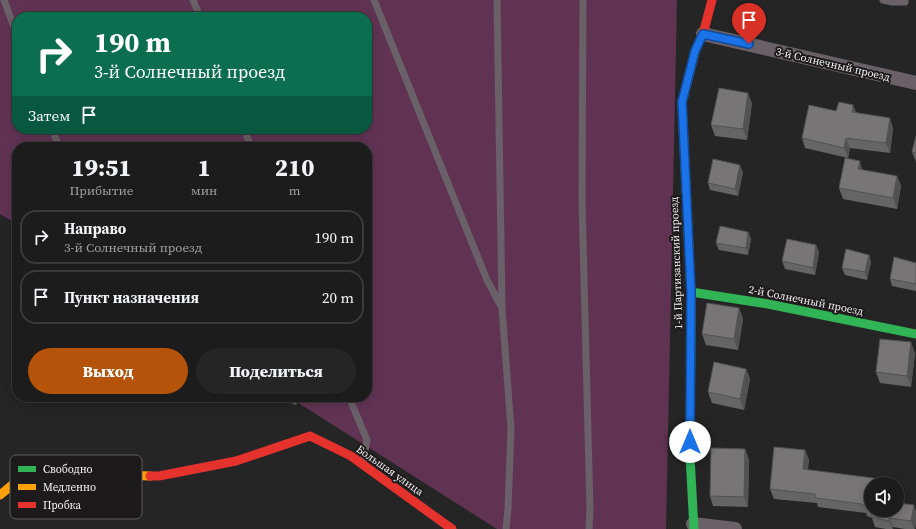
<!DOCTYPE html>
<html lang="ru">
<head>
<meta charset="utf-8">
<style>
	:root { --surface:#1c1c1c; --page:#252525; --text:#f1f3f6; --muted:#a0a1a3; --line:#3a3a3b; --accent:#b45309 }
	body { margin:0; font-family:"Source Serif 4",serif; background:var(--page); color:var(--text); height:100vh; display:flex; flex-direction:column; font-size:15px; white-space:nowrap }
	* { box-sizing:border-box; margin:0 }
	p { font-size:13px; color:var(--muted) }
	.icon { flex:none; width:22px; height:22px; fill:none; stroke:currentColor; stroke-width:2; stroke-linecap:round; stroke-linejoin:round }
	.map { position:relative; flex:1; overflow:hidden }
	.panel { position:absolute; left:12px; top:142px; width:360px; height:260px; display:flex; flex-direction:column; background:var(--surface); border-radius:16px; box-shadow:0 2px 10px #0003,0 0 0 1px var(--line) }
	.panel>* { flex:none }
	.hud { position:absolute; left:12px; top:12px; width:360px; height:122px; border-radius:16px; box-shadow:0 2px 10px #0003,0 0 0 1px var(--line); background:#0b6e4f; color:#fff; overflow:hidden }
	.controls { position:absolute; left:864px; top:477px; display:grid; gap:8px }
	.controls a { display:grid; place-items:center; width:40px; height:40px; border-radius:50%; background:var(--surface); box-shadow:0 2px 10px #0003,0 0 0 1px var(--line); font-size:20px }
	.pin { position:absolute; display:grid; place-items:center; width:34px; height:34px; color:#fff; margin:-41px -17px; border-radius:50% 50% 50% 0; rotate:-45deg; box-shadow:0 0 4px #0007 }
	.pin .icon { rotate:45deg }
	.me { position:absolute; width:44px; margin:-22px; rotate:0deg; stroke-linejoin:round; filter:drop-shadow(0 0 3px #0008) }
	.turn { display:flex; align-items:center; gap:14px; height:84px; padding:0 16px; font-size:18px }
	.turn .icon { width:52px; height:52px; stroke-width:2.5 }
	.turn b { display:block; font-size:28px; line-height:34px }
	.then { display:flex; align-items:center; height:38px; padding:0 16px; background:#0003; gap:8px; font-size:15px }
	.eta { display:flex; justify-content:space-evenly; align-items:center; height:68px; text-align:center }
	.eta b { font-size:24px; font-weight:800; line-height:28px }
	.primary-button { display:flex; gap:8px; margin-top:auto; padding:8px 16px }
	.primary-button a { flex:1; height:46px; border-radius:24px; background:var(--accent); color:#fff; font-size:16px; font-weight:800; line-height:46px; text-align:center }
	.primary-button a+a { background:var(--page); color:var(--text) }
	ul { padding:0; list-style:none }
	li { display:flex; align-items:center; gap:12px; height:54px; margin:0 8px 6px; padding:0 8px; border:2px solid var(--line); border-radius:16px }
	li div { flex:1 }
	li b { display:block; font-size:15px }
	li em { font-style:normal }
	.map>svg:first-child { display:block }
	.green { fill:#613353; fill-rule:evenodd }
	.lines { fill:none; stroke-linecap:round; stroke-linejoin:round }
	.lane { stroke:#6a6067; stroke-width:7 }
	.street { stroke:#6a6067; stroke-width:14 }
	.fast { stroke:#30b455; stroke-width:9 }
	.slow { stroke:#ff9f0a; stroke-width:9 }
	.jam { stroke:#e5322d; stroke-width:9 }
	.wall { fill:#666565 }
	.shaded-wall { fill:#535253 }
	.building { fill:#777576; stroke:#535253 }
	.route-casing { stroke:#114b97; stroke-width:10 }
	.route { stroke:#1a73e8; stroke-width:7 }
	.labels { text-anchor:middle; stroke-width:4; stroke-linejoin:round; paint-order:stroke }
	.street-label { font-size:11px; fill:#f5f3f4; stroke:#1d1a1c }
	.key { fill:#1d1a1c; stroke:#5e5b5d; stroke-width:1 }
	.key-label { font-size:11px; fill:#f5f3f4 }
</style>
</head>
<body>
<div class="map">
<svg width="916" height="529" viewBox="0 0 916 529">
	<rect width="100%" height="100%" fill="#262526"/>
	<!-- green -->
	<path class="green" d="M 0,0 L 677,0 L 666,529 L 497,529 L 289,397 L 367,397 L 367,147 L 17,147 L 17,224 L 0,214 ZM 17,17 L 367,17 L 367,129 L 17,129 Z"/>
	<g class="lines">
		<!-- lane -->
		<g class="lane">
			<path d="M 4,0 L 17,35"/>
			<path d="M 193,0 L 200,17"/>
			<path d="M 374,0 L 487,280 L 502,308 L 511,429 L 508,508 L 506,529"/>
			<path d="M 497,0 L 502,306"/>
			<path d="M 583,0 L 582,201 L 590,510 L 589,529"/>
			<path d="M 883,0 L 892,2 L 905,2 L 905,0"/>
			<path d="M 52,129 L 59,147"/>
			<path d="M 244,129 L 251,147"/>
			<path d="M 349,397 L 367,440 L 363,462"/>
		</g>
		<!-- street -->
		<g class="street">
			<path d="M 703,34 L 916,83"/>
			<path d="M 693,524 L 735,529"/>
		</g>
		<!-- fast -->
		<g class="fast">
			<path d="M 691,292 L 768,304 L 916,334"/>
			<path d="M 691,326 L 690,456 L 694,529"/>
		</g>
		<!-- slow -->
		<g class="slow">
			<path d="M 691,326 L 691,292 L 682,102 L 695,52"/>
			<path d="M 0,495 L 12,485 L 67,473 L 150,476"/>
		</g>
		<!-- jam -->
		<g class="jam">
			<path d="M 695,52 L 703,34 L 712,0"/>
			<path d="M 150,476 L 159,476 L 236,461 L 310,436 L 351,456 L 452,529"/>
		</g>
	</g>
	<!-- wall -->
	<g class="wall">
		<path d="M 752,103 L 747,140 L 715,136 L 711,125 Z"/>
		<path d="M 853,105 L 856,113 L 893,128 L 890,153 L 850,148 L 848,158 L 805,148 L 802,138 L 836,111 Z"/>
		<path d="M 916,136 L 916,162 L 912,152 Z"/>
		<path d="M 863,170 L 897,176 L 901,186 L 897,209 L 843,199 L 839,188 Z"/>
		<path d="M 743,172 L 738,196 L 710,190 L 708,183 Z"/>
		<path d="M 748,232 L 751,239 L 748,255 L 719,250 L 716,243 Z"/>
		<path d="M 816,245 L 819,252 L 815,275 L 785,269 L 782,261 Z"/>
		<path d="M 869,255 L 871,262 L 867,280 L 845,275 L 842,268 Z"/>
		<path d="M 916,263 L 916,291 L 892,286 L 890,279 Z"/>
		<path d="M 739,308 L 743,319 L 738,350 L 706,345 L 702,334 Z"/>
		<path d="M 915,353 L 911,387 L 880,383 L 876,372 Z"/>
		<path d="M 746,369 L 750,379 L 744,410 L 712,403 L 708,392 Z"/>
		<path d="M 281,397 L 299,397 L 296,405 L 282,399 Z"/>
		<path d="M 745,449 L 749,460 L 748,507 L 713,506 L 710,496 Z"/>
		<path d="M 805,450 L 809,460 L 807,470 L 888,480 L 889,484 L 871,484 L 871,510 L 897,510 L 916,511 L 916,522 L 915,529 L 905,529 L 893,527 L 893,529 L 886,529 L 875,527 L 872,518 L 867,516 L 866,513 L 818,507 L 817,503 L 774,499 L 770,489 Z"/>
	</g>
	<!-- shaded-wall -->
	<g class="shaded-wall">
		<path d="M 748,93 L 752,103 L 747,140 L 743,129 Z"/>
		<path d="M 853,105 L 857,115 L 852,112 Z"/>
		<path d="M 890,118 L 893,128 L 890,153 L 886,143 Z"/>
		<path d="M 846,138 L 850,148 L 848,158 L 844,148 Z"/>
		<path d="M 860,161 L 863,172 L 858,169 Z"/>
		<path d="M 740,165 L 743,172 L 738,196 L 735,189 Z"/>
		<path d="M 897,176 L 901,186 L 897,209 L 893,198 Z"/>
		<path d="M 748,232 L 751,239 L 748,255 L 746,248 Z"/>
		<path d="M 816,245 L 819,252 L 815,275 L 813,268 Z"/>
		<path d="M 869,255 L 871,262 L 867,280 L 865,272 Z"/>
		<path d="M 739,308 L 743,319 L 738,350 L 734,339 Z"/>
		<path d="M 911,342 L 915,353 L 911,387 L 907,376 Z"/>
		<path d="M 746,369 L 750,379 L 744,410 L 740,399 Z"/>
		<path d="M 296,397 L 299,397 L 296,405 L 294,401 Z"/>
		<path d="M 745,449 L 749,460 L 748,507 L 744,497 Z"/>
		<path d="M 805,450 L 809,460 L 807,479 L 803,469 Z"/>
		<path d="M 914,505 L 916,511 L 916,522 L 915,529 L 914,529 L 911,521 Z"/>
		<path d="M 889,518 L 893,527 L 893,529 L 892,529 L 889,521 Z"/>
	</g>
	<!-- building -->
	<g class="building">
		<path d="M 719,88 L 748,93 L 743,129 L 711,125 Z"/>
		<path d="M 839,102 L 853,105 L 852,112 L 890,118 L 886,143 L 846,138 L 844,148 L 802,138 L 809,105 L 836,111 Z"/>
		<path d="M 916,136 L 916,153 L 912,152 Z"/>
		<path d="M 845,158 L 860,161 L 858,169 L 897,176 L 893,198 L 839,188 Z"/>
		<path d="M 713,159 L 740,165 L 735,189 L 708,183 Z"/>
		<path d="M 720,226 L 748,232 L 746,248 L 716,243 Z"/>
		<path d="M 787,239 L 816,245 L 813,268 L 782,261 Z"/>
		<path d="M 846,249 L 869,255 L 865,272 L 842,268 Z"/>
		<path d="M 894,257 L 916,263 L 916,284 L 890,279 Z"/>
		<path d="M 707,303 L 739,308 L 734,339 L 702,334 Z"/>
		<path d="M 880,339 L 911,342 L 907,376 L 876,372 Z"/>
		<path d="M 714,362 L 746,369 L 740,399 L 708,392 Z"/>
		<path d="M 284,397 L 296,397 L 294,401 Z"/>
		<path d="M 774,447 L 805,450 L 803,469 L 888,480 L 887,484 L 871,484 L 871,509 L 864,506 L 862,504 L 815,498 L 815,494 L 770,489 Z"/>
		<path d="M 711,448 L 745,449 L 744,497 L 710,496 Z"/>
		<path d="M 897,503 L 914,505 L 911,521 L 889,518 L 889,521 L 872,517 L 872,510 L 897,510 Z"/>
	</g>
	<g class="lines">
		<!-- route casing -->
		<g class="route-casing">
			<path id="route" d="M 690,442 L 691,292 L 682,102 L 695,51 L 703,34 L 749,44"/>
		</g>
		<!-- route -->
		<use href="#route" class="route"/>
	</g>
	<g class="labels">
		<!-- street labels -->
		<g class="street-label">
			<text transform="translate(833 64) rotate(13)" y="4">3-й Солнечный проезд</text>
			<text transform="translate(676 263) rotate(-92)" y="4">1-й Партизанский проезд</text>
			<text transform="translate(806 300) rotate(11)" y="4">2-й Солнечный проезд</text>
			<text transform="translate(390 470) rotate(35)" y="4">Большая улица</text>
		</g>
	</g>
	<!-- legend -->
	<rect x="10" y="455" width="132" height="64" rx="6" class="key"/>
	<rect x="18" y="466" width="18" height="6" fill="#30b455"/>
	<rect x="18" y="484" width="18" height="6" fill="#ff9f0a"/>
	<rect x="18" y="502" width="18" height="6" fill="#e5322d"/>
	<g class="key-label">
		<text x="43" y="473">Свободно</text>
		<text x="43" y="491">Медленно</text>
		<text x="43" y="509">Пробка</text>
	</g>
</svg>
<div class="controls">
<a><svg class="icon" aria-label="sound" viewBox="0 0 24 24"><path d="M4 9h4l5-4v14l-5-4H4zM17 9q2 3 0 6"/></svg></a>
</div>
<div class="pin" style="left:749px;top:44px;background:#d93025"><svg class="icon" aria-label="arrive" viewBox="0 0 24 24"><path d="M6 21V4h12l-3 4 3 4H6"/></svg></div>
<svg class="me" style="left:690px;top:442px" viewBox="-20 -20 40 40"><circle r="19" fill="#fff"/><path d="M0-13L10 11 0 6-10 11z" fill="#1a73e8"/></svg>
<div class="hud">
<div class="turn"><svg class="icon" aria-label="right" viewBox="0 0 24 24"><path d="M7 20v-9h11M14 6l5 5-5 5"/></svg><div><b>190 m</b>3-й Солнечный проезд</div></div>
<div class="then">Затем<svg class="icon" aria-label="arrive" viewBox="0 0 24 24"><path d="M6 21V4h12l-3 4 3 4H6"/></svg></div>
</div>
<section class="panel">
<div class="eta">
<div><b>19:51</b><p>Прибытие</p></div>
<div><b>1</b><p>мин</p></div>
<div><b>210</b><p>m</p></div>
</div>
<ul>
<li><svg class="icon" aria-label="right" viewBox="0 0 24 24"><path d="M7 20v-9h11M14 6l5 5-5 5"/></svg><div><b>Направо</b><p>3-й Солнечный проезд</p></div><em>190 m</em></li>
<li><svg class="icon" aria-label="arrive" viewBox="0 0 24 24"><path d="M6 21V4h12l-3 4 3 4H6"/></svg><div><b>Пункт назначения</b></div><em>20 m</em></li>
</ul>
<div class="primary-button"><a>Выход</a><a>Поделиться</a></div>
</section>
</div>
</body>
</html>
